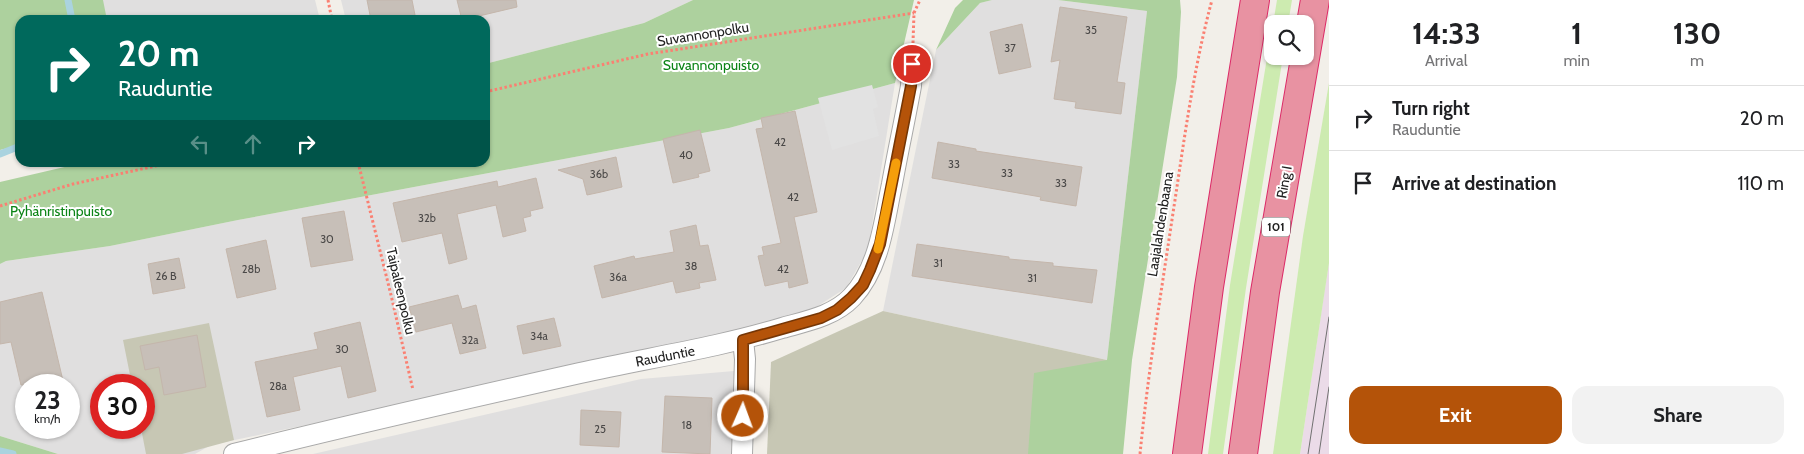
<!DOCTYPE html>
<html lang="en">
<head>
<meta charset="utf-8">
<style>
	:root { --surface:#fff; --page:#f2f2f2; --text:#202124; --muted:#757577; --line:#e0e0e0; --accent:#b45309 }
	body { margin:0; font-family:Cabin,sans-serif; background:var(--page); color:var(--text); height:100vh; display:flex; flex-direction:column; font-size:19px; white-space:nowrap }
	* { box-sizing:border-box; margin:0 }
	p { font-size:16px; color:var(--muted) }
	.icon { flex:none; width:28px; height:28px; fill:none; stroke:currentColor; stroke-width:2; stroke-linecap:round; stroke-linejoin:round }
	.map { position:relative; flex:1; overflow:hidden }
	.side { display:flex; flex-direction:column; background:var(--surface); width:475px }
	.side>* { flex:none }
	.guide { position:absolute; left:15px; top:15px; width:475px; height:152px; border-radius:15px; box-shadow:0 1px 4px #0004; background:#00695c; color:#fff; overflow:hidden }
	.fabs { position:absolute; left:1264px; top:15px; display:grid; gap:10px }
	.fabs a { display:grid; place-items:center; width:50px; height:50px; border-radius:10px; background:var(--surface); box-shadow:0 1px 4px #0004; font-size:25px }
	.speed { position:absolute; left:15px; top:374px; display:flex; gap:10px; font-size:25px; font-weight:700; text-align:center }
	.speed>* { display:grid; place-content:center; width:65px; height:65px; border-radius:50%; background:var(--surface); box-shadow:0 1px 4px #0004; line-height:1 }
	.speed small { font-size:12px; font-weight:400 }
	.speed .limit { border:8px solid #d22; background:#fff; color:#111 }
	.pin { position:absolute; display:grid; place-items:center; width:42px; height:42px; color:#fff; margin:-21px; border:2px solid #fff; border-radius:50%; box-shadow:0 1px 5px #0007 }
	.me { position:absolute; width:55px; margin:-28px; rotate:2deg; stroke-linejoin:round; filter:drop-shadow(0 0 4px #0008) }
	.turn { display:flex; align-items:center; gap:18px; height:105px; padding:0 20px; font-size:22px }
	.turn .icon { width:65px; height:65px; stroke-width:2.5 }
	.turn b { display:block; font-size:35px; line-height:42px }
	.lanes { display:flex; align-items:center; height:48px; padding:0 20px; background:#0003; justify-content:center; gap:25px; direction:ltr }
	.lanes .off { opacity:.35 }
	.eta { display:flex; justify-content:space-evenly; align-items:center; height:85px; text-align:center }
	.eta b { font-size:30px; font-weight:700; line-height:35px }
	.cta { display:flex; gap:10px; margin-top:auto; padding:10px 20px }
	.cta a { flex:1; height:58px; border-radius:15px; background:var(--accent); color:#fff; font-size:20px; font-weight:700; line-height:58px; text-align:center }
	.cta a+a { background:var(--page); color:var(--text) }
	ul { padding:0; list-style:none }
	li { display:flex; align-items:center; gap:15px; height:65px; padding:0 20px; border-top:1px solid var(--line) }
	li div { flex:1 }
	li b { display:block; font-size:19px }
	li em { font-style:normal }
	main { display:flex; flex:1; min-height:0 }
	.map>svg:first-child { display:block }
	.residential { fill:#e0dfdf; fill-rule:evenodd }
	.industrial { fill:#ebdbe8 }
	.construction { fill:#c7c7b4 }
	.grass { fill:#cdebb0 }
	.forest { fill:#add19e }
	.parking { fill:#e2e2e2 }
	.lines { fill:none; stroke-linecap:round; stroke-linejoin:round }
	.stream { stroke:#aad3df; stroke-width:7 }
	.building { fill:#c7bfb8; stroke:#c4b6ab }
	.street-casing { stroke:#a9a9a9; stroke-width:22 }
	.highway-casing { stroke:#dc2a67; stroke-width:30 }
	.path { stroke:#fa8072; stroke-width:3; stroke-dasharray:2.5 2.5; stroke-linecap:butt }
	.street { stroke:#fff; stroke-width:20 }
	.highway { stroke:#e892a2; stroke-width:28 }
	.tram { stroke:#707070; stroke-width:1 }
	.route-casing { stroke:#753606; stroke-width:12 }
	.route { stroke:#b45309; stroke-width:9 }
	.slow { stroke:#f59e0b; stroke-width:9 }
	.labels { text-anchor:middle; stroke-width:4; stroke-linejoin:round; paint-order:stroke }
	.number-label { font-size:11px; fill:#4b4948 }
	.shield { fill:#fff; stroke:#646464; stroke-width:1 }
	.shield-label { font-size:12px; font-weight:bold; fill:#222 }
	.street-label { font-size:14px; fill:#222; stroke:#fff }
	.park-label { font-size:14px; fill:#0c8416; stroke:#fff }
</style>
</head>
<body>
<main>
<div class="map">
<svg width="1329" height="454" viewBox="0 0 1329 454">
	<rect width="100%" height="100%" fill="#f2efe9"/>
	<!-- residential -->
	<g class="residential">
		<path d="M 100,0 L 315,0 L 320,20 L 105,20 Z"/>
		<path d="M 341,0 L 693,0 L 644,23 L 485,64 L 485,20 L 346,20 Z"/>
		<path d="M 992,0 L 1058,0 L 1147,11 L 1107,360 L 883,311 L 936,50 L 980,3 Z"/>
		<path d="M 895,83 L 868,250 L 846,288 L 810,311 L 735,334 L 211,445 L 195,454 L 58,454 L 0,436 L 0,264 L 6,261 L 110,246 L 238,220 L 729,128 ZM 26,385 L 69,385 L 69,428 L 26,428 ZM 101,385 L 144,385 L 144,428 L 101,428 Z"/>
		<path d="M 734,371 L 731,454 L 313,454 L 641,379 Z"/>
	</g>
	<!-- industrial -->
	<path class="industrial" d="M 1329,263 L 1329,454 L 1300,454 L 1325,288 Z"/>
	<!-- construction -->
	<g class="construction">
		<path d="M 883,311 L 1107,360 L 1097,454 L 767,454 L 771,362 Z"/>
		<path d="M 209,323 L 234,440 L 182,454 L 146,454 L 141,428 L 144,428 L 144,385 L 132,385 L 123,340 Z"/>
	</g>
	<!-- grass -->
	<g class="grass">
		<path d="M 1277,0 L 1292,0 L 1288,24 L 1273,24 Z"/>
		<path d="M 1272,27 L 1272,56 L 1283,56 L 1246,288 L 1223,454 L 1208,454 L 1230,285 Z"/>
		<path d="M 1329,83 L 1329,263 L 1300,454 L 1273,454 L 1303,236 Z"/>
	</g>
	<!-- forest -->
	<g class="forest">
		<path d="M 0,0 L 103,0 L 107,20 L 20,20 L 20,145 L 0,150 Z"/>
		<path d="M 693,0 L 914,0 L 895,83 L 729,128 L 238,220 L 110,246 L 6,261 L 0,264 L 0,182 L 86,162 L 485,162 L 485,64 L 644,23 Z"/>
		<path d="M 963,0 L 992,0 L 980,3 L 936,50 L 955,8 Z"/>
		<path d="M 1058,0 L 1180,0 L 1181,12 L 1177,77 L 1132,360 L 1123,454 L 1028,454 L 1034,373 L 1107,360 L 1147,11 Z"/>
		<path d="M 0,436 L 58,454 L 0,454 Z"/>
	</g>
	<!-- parking -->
	<path class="parking" d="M 872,85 L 878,107 L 873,109 L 879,136 L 832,150 L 818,98 Z"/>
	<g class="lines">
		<!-- stream -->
		<g class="stream">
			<path d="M 68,0 L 72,20"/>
			<path d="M 0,154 L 20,146"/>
			<path d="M 0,451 L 13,454"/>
		</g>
	</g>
	<!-- building -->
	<g class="building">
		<path d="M 367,0 L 412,0 L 416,20 L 371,20 Z"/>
		<path d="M 457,0 L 516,0 L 517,7 L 462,20 Z"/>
		<path d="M 1060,7 L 1127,17 L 1117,82 L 1125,83 L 1121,114 L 1075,108 L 1076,102 L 1054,99 L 1060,60 L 1051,62 Z"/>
		<path d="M 1022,24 L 1031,67 L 999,74 L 990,32 Z"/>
		<path d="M 795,111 L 817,212 L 794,217 L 808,283 L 789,288 L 788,281 L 765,286 L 758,256 L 764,255 L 762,247 L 781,243 L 756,129 L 763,128 L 761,118 Z"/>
		<path d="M 700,130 L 710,171 L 698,174 L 699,177 L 673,183 L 663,139 Z"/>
		<path d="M 938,142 L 976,149 L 976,151 L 1082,167 L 1076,206 L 1040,200 L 1041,197 L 932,178 Z"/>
		<path d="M 616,157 L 622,187 L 601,192 L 587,195 L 583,179 L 558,170 Z"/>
		<path d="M 536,178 L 543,208 L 530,211 L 531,216 L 523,218 L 526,231 L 503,237 L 496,205 L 457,214 L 467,259 L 449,264 L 442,233 L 402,242 L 393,203 L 497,181 L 498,187 Z"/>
		<path d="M 344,211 L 353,260 L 311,267 L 302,218 Z"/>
		<path d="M 696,225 L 700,246 L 708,245 L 716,280 L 699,283 L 700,288 L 676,293 L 673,281 L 602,298 L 594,266 L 634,256 L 635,259 L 674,252 L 670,231 Z"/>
		<path d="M 266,240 L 276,289 L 237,298 L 226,249 Z"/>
		<path d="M 917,244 L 1009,257 L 1009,259 L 1053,263 L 1053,266 L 1097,270 L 1092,303 L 912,276 Z"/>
		<path d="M 179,258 L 185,288 L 153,294 L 148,264 Z"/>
		<path d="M 42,292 L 64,385 L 21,385 L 11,342 L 0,344 L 0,302 Z"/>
		<path d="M 458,295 L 462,309 L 476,305 L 486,348 L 460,354 L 452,323 L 416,332 L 409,307 Z"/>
		<path d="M 554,318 L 561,346 L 523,354 L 517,326 Z"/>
		<path d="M 360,322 L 376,391 L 348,398 L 341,366 L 293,377 L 300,410 L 267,417 L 255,362 L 318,349 L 314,333 Z"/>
		<path d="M 197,335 L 206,387 L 164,395 L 159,367 L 145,370 L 140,346 Z"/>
		<path d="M 665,396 L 712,398 L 710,454 L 662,452 Z"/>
		<path d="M 581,410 L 621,412 L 619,447 L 580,445 Z"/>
	</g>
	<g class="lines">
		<!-- street casing -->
		<g class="street-casing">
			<g id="street">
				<path d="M 234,454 C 349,425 464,399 580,373 C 647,358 716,348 782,328 C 807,321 834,316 852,297 C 880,267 884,222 892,184 C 898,151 905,119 911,86 L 912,64"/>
				<path d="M 742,454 L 745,359 L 743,340"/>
			</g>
		</g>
		<!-- highway casing -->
		<g class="highway-casing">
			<g id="highway">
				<path d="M 1187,454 L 1209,287 L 1255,0"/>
				<path d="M 1243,454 L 1265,292 L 1315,0"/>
			</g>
		</g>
		<!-- path -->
		<g class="path">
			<path d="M 328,0 L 332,20"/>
			<path d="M 913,43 L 914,13 L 920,0"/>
			<path d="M 485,92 L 648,54 L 914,13"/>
			<path d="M 358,162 L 391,295 L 413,390"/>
			<path d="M 0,206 L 73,184 L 174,162"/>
			<path d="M 1140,454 C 1148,373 1161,293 1173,213 C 1184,142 1193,70 1212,0"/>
		</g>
		<!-- street -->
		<use href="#street" class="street"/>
		<!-- highway -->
		<use href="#highway" class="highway"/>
		<!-- tram -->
		<g class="tram">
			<path d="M 1308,454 L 1329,317"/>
			<path d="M 1319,454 L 1329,387"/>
		</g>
	</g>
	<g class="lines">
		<!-- route casing -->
		<g class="route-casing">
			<path id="route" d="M 743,416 L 743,340 L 821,318 L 837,310 L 851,298 L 863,285 L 870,270 L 880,244 L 911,86 L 912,64"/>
		</g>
		<!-- route -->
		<use href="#route" class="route"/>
		<!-- slow -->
		<path class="slow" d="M 878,249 L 896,163"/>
	</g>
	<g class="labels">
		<!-- number labels -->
		<g class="number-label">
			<text x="1091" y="34">35</text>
			<text x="1010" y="52">37</text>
			<text x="780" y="146">42</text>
			<text x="686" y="159">40</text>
			<text x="954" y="168">33</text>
			<text x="1007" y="177">33</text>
			<text x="599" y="178">36b</text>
			<text x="1061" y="187">33</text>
			<text x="793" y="201">42</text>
			<text x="427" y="222">32b</text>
			<text x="327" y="243">30</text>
			<text x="938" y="267">31</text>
			<text x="691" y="270">38</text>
			<text x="251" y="273">28b</text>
			<text x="783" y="273">42</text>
			<text x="166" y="280">26 B</text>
			<text x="618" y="281">36a</text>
			<text x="1032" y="282">31</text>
			<text x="539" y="340">34a</text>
			<text x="470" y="344">32a</text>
			<text x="342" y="353">30</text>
			<text x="278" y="390">28a</text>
			<text x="687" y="429">18</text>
			<text x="600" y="433">25</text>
		</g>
		<!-- shield labels -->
		<rect class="shield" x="1262" y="217.5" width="28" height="19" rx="4"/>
		<g class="shield-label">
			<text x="1276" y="231">101</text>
		</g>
		<!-- street labels -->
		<g class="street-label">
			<text transform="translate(703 34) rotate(-9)" y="5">Suvannonpolku</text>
			<text transform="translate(1284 182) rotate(-80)" y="5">Ring I</text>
			<text transform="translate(1160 224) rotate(-81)" y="5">Laajalahdenbaana</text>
			<text transform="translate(401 291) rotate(77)" y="5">Taipaleenpolku</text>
			<text transform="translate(665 356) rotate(-11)" y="5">Rauduntie</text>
		</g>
		<!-- park labels -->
		<g class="park-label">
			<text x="711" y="70">Suvannonpuisto</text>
			<text x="61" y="216">Pyhänristinpuisto</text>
		</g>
	</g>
</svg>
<div class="fabs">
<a><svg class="icon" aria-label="search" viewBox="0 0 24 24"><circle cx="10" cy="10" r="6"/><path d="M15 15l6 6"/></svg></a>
</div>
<div class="speed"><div>23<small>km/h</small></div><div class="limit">30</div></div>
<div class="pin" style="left:912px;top:64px;background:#d93025"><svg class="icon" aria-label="arrive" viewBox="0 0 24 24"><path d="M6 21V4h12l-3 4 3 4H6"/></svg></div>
<svg class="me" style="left:743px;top:416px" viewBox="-20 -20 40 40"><circle r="17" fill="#b45309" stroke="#fff" stroke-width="3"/><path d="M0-11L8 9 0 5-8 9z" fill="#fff"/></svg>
<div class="guide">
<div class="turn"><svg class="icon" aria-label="right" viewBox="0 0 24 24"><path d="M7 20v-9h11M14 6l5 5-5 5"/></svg><div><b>20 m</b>Rauduntie</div></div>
<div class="lanes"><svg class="icon off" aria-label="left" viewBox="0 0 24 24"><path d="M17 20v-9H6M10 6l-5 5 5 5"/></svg><svg class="icon off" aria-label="ahead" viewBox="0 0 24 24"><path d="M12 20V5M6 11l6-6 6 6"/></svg><svg class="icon" aria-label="right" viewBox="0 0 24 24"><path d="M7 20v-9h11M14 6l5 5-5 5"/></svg></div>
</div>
</div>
<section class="side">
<div class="eta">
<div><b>14:33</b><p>Arrival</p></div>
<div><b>1</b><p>min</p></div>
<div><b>130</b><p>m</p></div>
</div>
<ul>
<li><svg class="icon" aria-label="right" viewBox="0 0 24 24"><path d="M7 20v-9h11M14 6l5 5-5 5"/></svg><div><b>Turn right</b><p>Rauduntie</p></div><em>20 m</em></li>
<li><svg class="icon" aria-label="arrive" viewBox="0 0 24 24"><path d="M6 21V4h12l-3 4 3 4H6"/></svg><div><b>Arrive at destination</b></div><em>110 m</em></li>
</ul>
<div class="cta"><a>Exit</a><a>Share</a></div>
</section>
</main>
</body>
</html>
